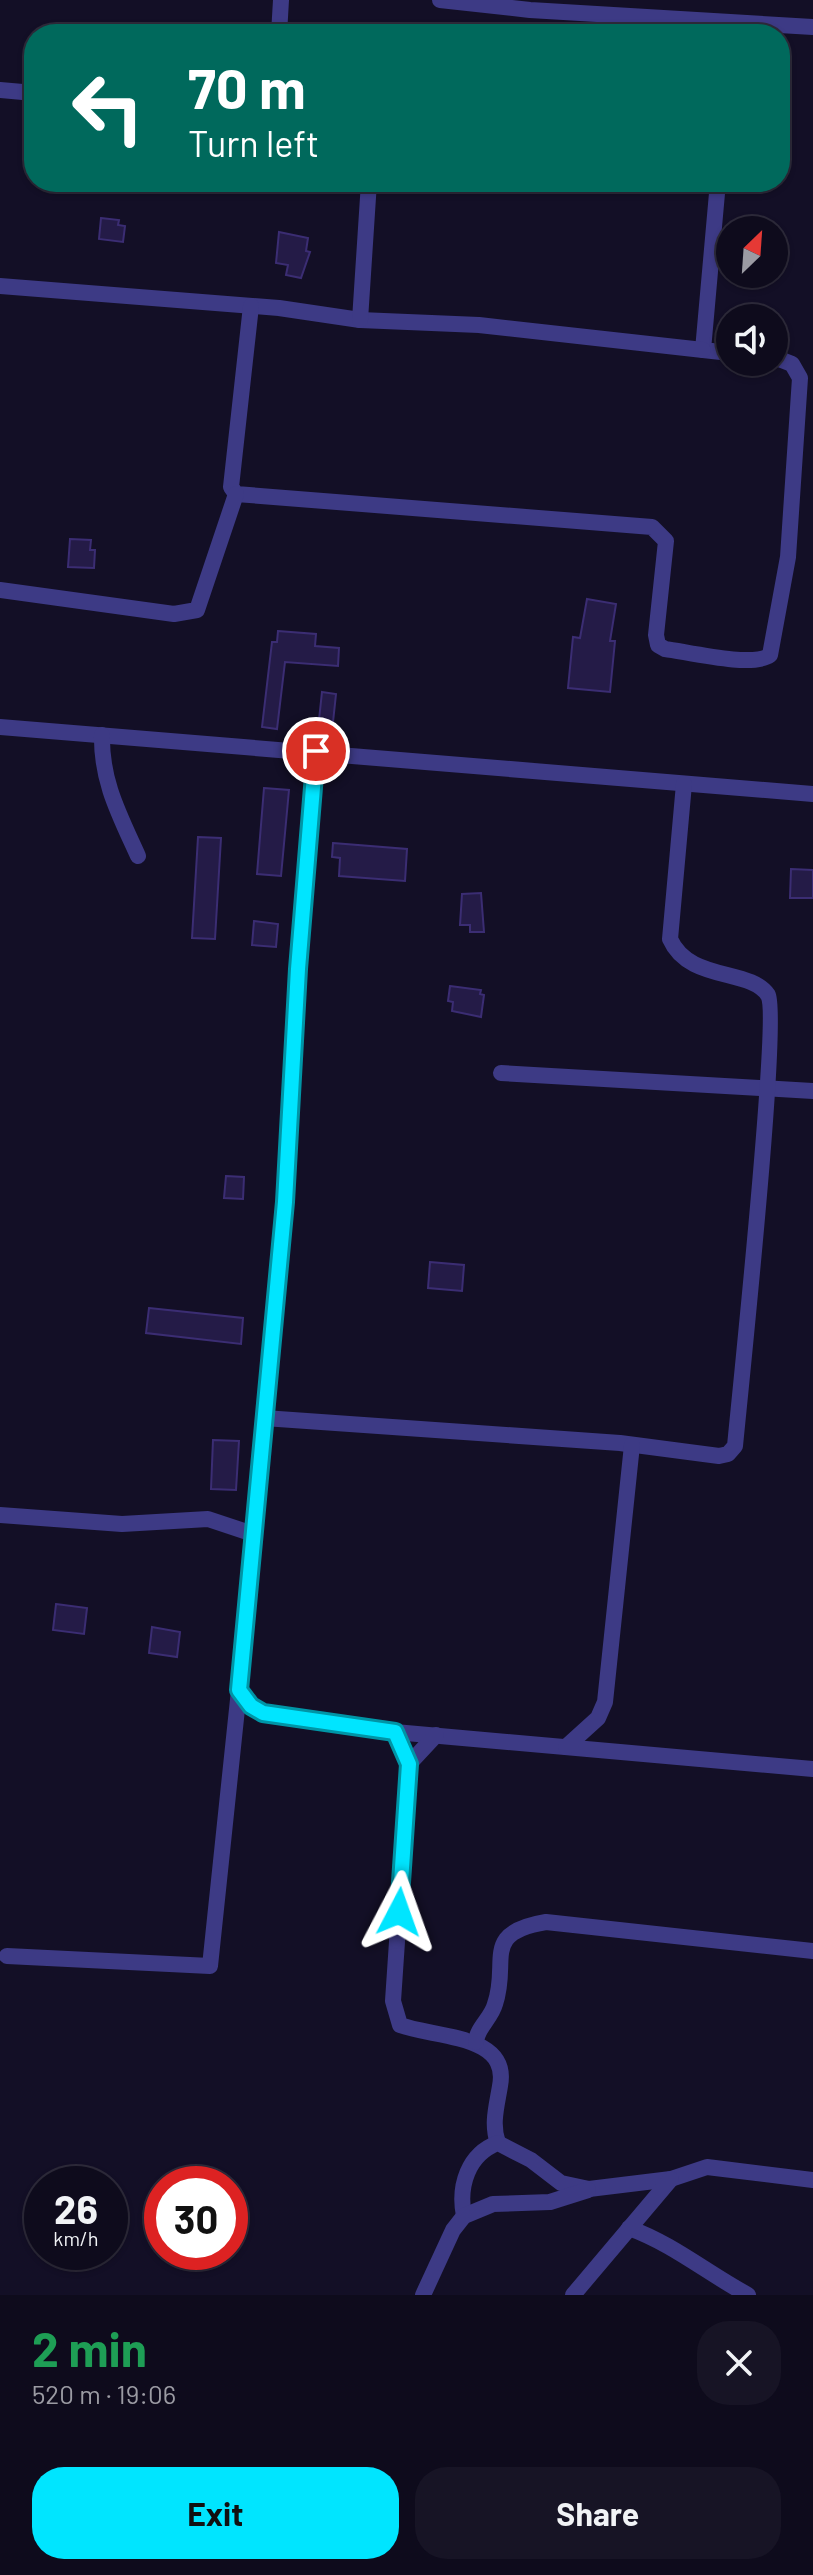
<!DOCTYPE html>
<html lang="en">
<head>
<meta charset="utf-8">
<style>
	:root { --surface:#0e0b1c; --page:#171425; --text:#f1f3f6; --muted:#9b9ba3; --line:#2e2b3b; --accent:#00e5ff }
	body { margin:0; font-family:Barlow,sans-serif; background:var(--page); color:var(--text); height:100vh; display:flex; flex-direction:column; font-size:30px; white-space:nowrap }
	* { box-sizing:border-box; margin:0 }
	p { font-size:26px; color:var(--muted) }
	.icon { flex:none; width:44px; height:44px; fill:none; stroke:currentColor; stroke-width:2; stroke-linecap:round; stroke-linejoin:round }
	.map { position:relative; height:2295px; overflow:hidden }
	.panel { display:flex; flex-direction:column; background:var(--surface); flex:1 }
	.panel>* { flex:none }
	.top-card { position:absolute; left:24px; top:24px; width:766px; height:168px; border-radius:32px; box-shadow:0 2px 6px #0004,0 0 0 2px var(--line); background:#00695c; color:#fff; overflow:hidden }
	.needle { width:52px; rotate:25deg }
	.fabs { position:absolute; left:716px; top:216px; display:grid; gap:16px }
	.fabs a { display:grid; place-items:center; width:72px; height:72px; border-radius:50%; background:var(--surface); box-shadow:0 2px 6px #0004,0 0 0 2px var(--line); font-size:40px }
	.speed { position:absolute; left:24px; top:2166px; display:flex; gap:16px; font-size:40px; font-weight:700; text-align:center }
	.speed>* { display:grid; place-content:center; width:104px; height:104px; border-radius:50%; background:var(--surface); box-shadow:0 2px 6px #0004,0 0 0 2px var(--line); line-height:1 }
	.speed small { font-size:20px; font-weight:400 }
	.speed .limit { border:12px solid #d22; background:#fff; color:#111 }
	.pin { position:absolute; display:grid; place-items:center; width:68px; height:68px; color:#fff; margin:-34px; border:4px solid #fff; border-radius:50%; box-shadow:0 2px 8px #0007 }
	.me { position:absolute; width:88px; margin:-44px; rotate:4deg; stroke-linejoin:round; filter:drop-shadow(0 0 6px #0008) }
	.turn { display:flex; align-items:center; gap:28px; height:168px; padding:0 32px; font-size:36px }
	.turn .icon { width:104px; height:104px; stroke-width:2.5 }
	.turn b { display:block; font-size:56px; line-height:68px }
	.round { display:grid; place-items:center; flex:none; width:84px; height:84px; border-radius:32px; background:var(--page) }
	.head { display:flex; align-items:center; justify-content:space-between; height:136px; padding:0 32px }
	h1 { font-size:48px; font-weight:700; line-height:60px; color:#1e9e55 }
	.cta { display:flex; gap:16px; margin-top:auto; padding:16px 32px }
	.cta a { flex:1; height:92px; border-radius:32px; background:var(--accent); color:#111; font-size:32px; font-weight:700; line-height:92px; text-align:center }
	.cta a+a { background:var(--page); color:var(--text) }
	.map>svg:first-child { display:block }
	.building { fill:#241b47; stroke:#3b2d73; stroke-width:2 }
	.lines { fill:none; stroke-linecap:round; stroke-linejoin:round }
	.minor { stroke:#3d3a85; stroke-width:16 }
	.route-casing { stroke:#0095a6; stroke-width:20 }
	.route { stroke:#00e5ff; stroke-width:14 }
</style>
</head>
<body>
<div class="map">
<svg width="813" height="2295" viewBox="0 0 813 2295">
	<rect width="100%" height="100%" fill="#130f26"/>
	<!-- building -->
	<g class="building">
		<path d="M 101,218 L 119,220 L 118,225 L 125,226 L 123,242 L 99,239 Z"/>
		<path d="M 279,232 L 308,238 L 306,251 L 310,252 L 301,278 L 286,275 L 288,265 L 276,263 Z"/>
		<path d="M 70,539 L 91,540 L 90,550 L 95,550 L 94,568 L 68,567 Z"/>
		<path d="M 587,599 L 616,604 L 610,641 L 615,641 L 610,692 L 568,688 L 573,637 L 580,638 Z"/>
		<path d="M 278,631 L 316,634 L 315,646 L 339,648 L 338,666 L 285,662 L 277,729 L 262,727 L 272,642 L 277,642 Z"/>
		<path d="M 322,692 L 336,694 L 333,722 L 319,720 Z"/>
		<path d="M 264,788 L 289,790 L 281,876 L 257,874 Z"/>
		<path d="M 198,837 L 221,838 L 215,939 L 192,938 Z"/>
		<path d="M 333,843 L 407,849 L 405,881 L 339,876 L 340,858 L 332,857 Z"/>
		<path d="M 791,869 L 813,870 L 813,898 L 790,898 Z"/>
		<path d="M 481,893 L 484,932 L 470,932 L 470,925 L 460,925 L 462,894 Z"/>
		<path d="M 254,921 L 278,924 L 276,947 L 252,945 Z"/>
		<path d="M 450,986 L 481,990 L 480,994 L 484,995 L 481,1017 L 452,1011 L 453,1002 L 448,1001 Z"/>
		<path d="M 226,1176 L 244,1177 L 243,1199 L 224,1198 Z"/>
		<path d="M 430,1262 L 464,1265 L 462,1291 L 428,1288 Z"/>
		<path d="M 149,1308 L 243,1318 L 241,1344 L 146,1333 Z"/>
		<path d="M 213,1440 L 239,1441 L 236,1490 L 211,1489 Z"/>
		<path d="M 56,1604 L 87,1608 L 84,1634 L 53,1630 Z"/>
		<path d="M 152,1627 L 180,1632 L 177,1657 L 149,1653 Z"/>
	</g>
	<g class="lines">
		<!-- minor -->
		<g class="minor">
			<path d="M 440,0 L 530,10 L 813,27"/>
			<path d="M 279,34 L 281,0"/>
			<path d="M 0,90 L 34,93"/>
			<path d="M 718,182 L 703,350 L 730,353"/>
			<path d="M 0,286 L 279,308 L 360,320 L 479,325 L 703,350"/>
			<path d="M 251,306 L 231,487 L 236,494 L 652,527 L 666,541 L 656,635 L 658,645 L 665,649 C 688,652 753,668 770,655 L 788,557 L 800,378 L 792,364 L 774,357"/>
			<path d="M 360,320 L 369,182"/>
			<path d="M 0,590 L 174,614 L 197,610 L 236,494"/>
			<path d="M 0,727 L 813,794"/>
			<path d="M 102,735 C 101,781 119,814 138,856"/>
			<path d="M 501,1073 L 813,1091"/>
			<path d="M 264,1418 L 620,1443 L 719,1456 L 728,1454 L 735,1446 C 740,1393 780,1015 768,995 C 750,968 689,982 670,939 L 684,784"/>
			<path d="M 0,1515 L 122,1524 L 208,1519 L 253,1534 L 239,1690 L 251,1706 L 263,1713 L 395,1732 L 813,1769"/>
			<path d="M 253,1534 L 285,1202 L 298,969 L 316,751"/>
			<path d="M 395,1732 L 409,1764 L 393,2001 L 400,2025 C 435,2038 510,2034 500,2086 C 497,2105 491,2124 498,2143"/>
			<path d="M 566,1747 L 598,1718 L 605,1702 L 632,1445"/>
			<path d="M 409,1764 L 436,1735"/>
			<path d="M 7,1956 L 210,1966 L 239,1690"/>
			<path d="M 476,2042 C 477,2027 491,2019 495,2004 C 510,1961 480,1933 546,1922 L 813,1951"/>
			<path d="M 464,2216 C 458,2186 468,2154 498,2143 L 531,2160 L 561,2183 L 589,2189 L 671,2179 L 707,2167 L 813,2180"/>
			<path d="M 629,2228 C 673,2244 707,2273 748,2295"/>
			<path d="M 423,2295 L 453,2230 L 464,2216 L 493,2204 L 550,2202 L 588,2190"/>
			<path d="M 573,2295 L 671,2179"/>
		</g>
	</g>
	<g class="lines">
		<!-- route casing -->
		<g class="route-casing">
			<path id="route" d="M 316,751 L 298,969 L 285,1202 L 239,1690 L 251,1706 L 263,1713 L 395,1732 L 409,1764 L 399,1912"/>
		</g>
		<!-- route -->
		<use href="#route" class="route"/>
	</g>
</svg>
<div class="fabs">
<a><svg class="needle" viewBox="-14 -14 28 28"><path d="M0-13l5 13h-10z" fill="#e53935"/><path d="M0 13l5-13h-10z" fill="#9b9ba3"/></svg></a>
<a><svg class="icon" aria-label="sound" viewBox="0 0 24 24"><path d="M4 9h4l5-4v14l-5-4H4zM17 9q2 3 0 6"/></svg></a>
</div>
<div class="speed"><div>26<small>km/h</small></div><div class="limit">30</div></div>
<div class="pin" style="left:316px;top:751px;background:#d93025"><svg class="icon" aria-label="arrive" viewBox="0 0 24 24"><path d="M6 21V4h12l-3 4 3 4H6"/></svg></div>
<svg class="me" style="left:399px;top:1912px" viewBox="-20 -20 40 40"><path d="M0-17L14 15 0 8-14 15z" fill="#00e5ff" stroke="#fff" stroke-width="4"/></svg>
<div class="top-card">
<div class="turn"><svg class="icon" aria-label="left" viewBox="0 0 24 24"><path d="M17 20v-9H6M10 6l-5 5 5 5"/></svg><div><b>70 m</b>Turn left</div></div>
</div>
</div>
<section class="panel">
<div class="head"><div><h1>2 min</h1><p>520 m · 19:06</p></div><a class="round"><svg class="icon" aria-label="close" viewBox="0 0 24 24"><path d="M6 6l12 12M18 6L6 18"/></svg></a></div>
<div class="cta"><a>Exit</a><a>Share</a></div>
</section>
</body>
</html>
